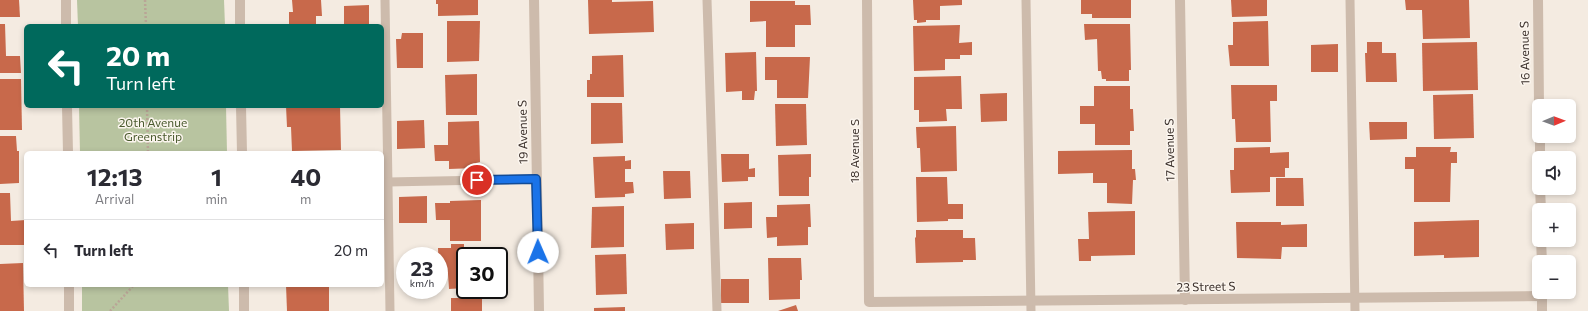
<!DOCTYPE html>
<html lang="en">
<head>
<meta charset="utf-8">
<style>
	:root { --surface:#fff; --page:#f7f7f7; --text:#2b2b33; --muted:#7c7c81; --line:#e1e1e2 }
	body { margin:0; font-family:Commissioner,sans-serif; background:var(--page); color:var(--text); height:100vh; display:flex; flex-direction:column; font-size:15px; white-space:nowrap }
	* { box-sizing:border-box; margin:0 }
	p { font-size:13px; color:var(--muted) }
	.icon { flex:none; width:22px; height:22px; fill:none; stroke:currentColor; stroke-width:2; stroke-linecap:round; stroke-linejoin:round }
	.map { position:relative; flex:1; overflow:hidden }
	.panel { position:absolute; left:24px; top:151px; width:360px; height:136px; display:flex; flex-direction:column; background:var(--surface); border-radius:6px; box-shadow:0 2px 6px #0003 }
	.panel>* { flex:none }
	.top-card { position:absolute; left:24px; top:24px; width:360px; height:84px; border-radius:6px; box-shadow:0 2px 6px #0003; background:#00695c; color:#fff; overflow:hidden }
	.needle { width:26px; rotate:89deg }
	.tools { position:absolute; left:1532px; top:99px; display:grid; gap:8px }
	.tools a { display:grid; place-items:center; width:44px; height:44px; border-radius:6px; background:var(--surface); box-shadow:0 2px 6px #0003; font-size:20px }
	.speed { position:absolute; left:396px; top:247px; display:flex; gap:8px; font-size:20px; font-weight:700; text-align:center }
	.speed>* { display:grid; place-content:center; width:52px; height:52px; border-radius:50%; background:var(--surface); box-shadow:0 2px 6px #0003; line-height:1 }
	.speed small { font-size:10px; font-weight:400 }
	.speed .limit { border:2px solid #111; border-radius:6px; background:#fff; color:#111 }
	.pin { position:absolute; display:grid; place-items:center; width:34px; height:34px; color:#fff; margin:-17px; border:2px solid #fff; border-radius:50%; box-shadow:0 1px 4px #0007 }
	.me { position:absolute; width:44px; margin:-22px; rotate:359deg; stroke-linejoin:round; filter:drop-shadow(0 0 3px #0008) }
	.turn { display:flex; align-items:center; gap:14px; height:84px; padding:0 16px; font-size:18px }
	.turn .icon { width:52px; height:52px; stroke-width:2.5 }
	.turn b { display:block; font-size:28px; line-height:34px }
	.eta { display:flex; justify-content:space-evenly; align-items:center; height:68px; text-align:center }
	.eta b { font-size:24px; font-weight:700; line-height:28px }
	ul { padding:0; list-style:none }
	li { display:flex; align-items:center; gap:12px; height:60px; padding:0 16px; border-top:1px solid var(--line) }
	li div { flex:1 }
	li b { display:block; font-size:15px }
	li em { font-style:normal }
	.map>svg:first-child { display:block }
	.green { fill:#b8c4a0 }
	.building { fill:#c8694b }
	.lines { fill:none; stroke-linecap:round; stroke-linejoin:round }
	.path { stroke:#b9a596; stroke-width:2.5; stroke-dasharray:2 2; stroke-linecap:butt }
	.service { stroke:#cdbbac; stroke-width:9 }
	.minor { stroke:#cdbbac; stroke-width:10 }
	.tertiary { stroke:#cdbbac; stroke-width:10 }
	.route-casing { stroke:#114b97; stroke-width:10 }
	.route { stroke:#1a73e8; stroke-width:7 }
	.labels { text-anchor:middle; stroke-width:3; stroke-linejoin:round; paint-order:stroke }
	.street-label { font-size:12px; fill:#3b302b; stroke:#fbf5ee }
	.park-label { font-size:12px; fill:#4a5a2e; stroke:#fbf5ee }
</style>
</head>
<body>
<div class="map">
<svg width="1588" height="311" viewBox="0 0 1588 311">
	<rect width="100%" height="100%" fill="#f4ebe1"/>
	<!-- green -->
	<g class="green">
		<path d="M 77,0 L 224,0 L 225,26 L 78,26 Z"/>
		<path d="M 79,106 L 226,106 L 227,153 L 80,153 Z"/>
		<path d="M 82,285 L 228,285 L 229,311 L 82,311 Z"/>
	</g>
	<!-- building -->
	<g class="building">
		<path d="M 0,0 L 19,0 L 20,17 L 0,17 Z"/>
		<path d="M 292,0 L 321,0 L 322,16 L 316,16 L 316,26 L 289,26 L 289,12 L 293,12 Z"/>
		<path d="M 436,0 L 478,0 L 478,15 L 438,16 L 438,4 L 436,4 Z"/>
		<path d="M 588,0 L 612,0 L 612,2 L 653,1 L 654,32 L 589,34 Z"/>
		<path d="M 913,0 L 962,0 L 962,5 L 940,6 L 940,20 L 926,20 L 926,22 L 917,23 L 917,20 L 914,20 Z"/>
		<path d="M 1081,0 L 1131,0 L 1131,18 L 1092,18 L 1092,14 L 1081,14 Z"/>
		<path d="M 1231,0 L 1267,0 L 1267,16 L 1232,17 Z"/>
		<path d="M 1405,0 L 1469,0 L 1470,38 L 1423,39 L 1422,10 L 1406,10 Z"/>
		<path d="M 750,1 L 795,1 L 795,5 L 810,5 L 811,25 L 795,25 L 795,47 L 766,47 L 766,21 L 750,22 Z"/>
		<path d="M 369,5 L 369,26 L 344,26 L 344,6 Z"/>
		<path d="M 447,21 L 480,21 L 479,61 L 447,62 Z"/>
		<path d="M 1268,21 L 1269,66 L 1230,66 L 1228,45 L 1233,45 L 1233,22 Z"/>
		<path d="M 0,24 L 5,24 L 6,56 L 20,56 L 21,73 L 0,73 Z"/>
		<path d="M 1084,24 L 1130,24 L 1131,70 L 1129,70 L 1129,81 L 1106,81 L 1106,79 L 1102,79 L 1101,71 L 1098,71 L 1097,39 L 1085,40 Z"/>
		<path d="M 960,25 L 959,43 L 972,42 L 972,55 L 960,55 L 960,59 L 945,59 L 945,70 L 914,71 L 913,26 Z"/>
		<path d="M 402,33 L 423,33 L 423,68 L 397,68 L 396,39 L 401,39 Z"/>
		<path d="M 1367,42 L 1382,42 L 1382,53 L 1396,53 L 1397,82 L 1366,82 L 1365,53 L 1367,53 Z"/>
		<path d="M 1477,42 L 1478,90 L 1423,91 L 1422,43 Z"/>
		<path d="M 1338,44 L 1338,72 L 1311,72 L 1311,45 Z"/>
		<path d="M 756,52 L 757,91 L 755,91 L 754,100 L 742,100 L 742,91 L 726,92 L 725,53 Z"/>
		<path d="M 623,55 L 624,97 L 587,97 L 587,80 L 590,80 L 590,74 L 592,74 L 592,56 Z"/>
		<path d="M 765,57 L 810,57 L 808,98 L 777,98 L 777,80 L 765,80 Z"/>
		<path d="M 477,74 L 477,115 L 446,115 L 445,75 Z"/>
		<path d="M 961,76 L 962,109 L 946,109 L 947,121 L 919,122 L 919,110 L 914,110 L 914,77 Z"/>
		<path d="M 0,79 L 21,79 L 22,130 L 0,130 Z"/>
		<path d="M 1231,85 L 1277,85 L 1277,101 L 1270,101 L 1271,142 L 1236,142 L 1235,119 L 1232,119 Z"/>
		<path d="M 1094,86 L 1130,86 L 1130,109 L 1133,109 L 1134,131 L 1130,131 L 1130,145 L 1095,145 L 1095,124 L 1080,124 L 1080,106 L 1094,106 Z"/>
		<path d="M 1007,93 L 1007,121 L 981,122 L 980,94 Z"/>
		<path d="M 1473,94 L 1474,138 L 1434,139 L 1433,95 Z"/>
		<path d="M 591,103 L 622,103 L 623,143 L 591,144 Z"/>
		<path d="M 775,104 L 806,104 L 807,145 L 776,146 Z"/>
		<path d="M 286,106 L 340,106 L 341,150 L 292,151 L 291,127 L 287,127 Z"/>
		<path d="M 424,120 L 425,148 L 397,149 L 397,121 Z"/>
		<path d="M 479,121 L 480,162 L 476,163 L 476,168 L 449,169 L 449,161 L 435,161 L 434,145 L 448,145 L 448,122 Z"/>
		<path d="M 1369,122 L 1407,122 L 1407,139 L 1370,140 Z"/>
		<path d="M 956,126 L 957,171 L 921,172 L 920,148 L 917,148 L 916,127 Z"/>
		<path d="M 0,136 L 16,136 L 17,151 L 19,151 L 19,183 L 0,184 Z"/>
		<path d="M 1270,147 L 1270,153 L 1289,152 L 1289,168 L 1285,168 L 1285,177 L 1270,177 L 1270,192 L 1231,193 L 1230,170 L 1234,170 L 1234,148 Z"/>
		<path d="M 1416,147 L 1451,147 L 1450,152 L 1457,152 L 1457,163 L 1451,163 L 1450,202 L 1414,202 L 1414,169 L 1405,169 L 1405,157 L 1416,157 Z"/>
		<path d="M 1132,150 L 1132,169 L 1135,169 L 1136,180 L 1133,180 L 1132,204 L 1107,203 L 1107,183 L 1093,183 L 1093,173 L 1058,174 L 1058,151 Z"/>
		<path d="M 721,154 L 749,154 L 749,169 L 755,168 L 755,177 L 748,177 L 748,181 L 722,182 Z"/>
		<path d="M 811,154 L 811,177 L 809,177 L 809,196 L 779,196 L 778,155 Z"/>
		<path d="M 625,156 L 625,161 L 631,160 L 631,169 L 625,169 L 625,182 L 633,182 L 634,193 L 625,194 L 625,197 L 595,198 L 593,157 Z"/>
		<path d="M 663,171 L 690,171 L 691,198 L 664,199 Z"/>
		<path d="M 916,177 L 947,177 L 948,204 L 963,204 L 963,219 L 948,219 L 948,221 L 917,222 Z"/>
		<path d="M 1276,178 L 1303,178 L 1304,206 L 1276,206 Z"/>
		<path d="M 0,193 L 10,193 L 11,221 L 26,220 L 26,245 L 0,245 Z"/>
		<path d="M 427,196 L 427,223 L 399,223 L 399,197 Z"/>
		<path d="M 481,200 L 481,241 L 450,241 L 450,220 L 436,220 L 435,203 L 450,203 L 450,201 Z"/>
		<path d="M 752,202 L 752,228 L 724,229 L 724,203 Z"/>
		<path d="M 810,204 L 811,227 L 808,227 L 808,245 L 777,246 L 777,237 L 767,238 L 766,217 L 777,217 L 777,205 Z"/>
		<path d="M 624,206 L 624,247 L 591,248 L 592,207 Z"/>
		<path d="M 1135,211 L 1135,255 L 1091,256 L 1091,261 L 1079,261 L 1078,239 L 1089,239 L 1088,212 Z"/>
		<path d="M 1479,220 L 1479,257 L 1444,258 L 1444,255 L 1414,256 L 1414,222 Z"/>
		<path d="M 1236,222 L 1281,222 L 1281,225 L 1307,224 L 1307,247 L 1282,247 L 1281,259 L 1237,258 Z"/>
		<path d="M 694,223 L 694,249 L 666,250 L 665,224 Z"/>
		<path d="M 916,230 L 963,230 L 963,238 L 975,238 L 976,260 L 963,260 L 963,262 L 916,263 L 915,238 L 916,237 Z"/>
		<path d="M 451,244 L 464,244 L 464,247 L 481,247 L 482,256 L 465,256 L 465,288 L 449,289 L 448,274 L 439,274 L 438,248 L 451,248 Z"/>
		<path d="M 626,254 L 627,294 L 596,295 L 595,255 Z"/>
		<path d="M 768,258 L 801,258 L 802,280 L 800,280 L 800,299 L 769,300 Z"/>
		<path d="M 23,263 L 24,311 L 0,311 L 0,264 Z"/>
		<rect x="721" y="279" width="28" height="24"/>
		<path d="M 286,285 L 329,285 L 329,311 L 287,311 Z"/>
		<rect x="409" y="290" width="27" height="3"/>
		<rect x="451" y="298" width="31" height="13"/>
		<path d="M 796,305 L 798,311 L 778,311 Z"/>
		<path d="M 625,307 L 625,311 L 594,311 L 594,308 Z"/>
	</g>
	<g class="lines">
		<!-- path -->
		<g class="path">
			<path d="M 145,0 L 146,26"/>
			<path d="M 147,106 L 148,153"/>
			<path d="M 110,311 L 134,285"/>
		</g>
		<!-- service -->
		<g class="service">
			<path d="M 385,0 L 390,311"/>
			<path d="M 707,0 L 717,311"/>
			<path d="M 1026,0 L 1031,311"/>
			<path d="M 1350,0 L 1355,311"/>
			<path d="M 388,182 L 536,179"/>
		</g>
		<!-- minor -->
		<g class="minor">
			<path d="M 66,0 L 66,26"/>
			<path d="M 240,0 L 240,26"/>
			<path d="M 534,0 L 539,311"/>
			<path d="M 867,0 L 869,302 L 1542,296"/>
			<path d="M 1180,0 L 1185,300"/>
			<path d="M 67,106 L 68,153"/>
			<path d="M 241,106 L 242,153"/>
			<path d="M 69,285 L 69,311"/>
			<path d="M 244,285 L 244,311"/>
		</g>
		<!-- tertiary -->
		<g class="tertiary">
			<path d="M 1538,0 L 1539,106"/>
			<path d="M 1540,136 L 1540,158"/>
			<path d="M 1540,188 L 1541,210"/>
			<path d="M 1541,240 L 1542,262"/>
			<path d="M 1542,292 L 1542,311"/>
		</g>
	</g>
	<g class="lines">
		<!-- route casing -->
		<g class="route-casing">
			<path id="route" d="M 477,180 L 536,179 L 538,252"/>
		</g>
		<!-- route -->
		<use href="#route" class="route"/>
	</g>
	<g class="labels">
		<!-- street labels -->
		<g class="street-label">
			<text transform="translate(1525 53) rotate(-91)" y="4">16 Avenue S</text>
			<text transform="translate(523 132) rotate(-91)" y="4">19 Avenue S</text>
			<text transform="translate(1170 150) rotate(-91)" y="4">17 Avenue S</text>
			<text transform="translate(855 151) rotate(-90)" y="4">18 Avenue S</text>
			<text transform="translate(1206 287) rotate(-1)" y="4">23 Street S</text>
		</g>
		<!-- park labels -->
		<g class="park-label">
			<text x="153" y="127">20th Avenue<tspan x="153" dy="14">Greenstrip</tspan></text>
		</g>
	</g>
</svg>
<div class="tools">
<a><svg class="needle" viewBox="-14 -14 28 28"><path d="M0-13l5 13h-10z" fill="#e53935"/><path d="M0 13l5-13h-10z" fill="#7c7c81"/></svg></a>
<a><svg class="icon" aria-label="sound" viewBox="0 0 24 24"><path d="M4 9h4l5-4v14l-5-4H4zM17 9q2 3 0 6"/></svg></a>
<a>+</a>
<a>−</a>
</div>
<div class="speed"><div>23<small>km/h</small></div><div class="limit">30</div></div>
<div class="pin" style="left:477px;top:180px;background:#d93025"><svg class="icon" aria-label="arrive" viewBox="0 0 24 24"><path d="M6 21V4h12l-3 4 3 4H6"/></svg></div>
<svg class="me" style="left:538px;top:252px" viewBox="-20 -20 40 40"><circle r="19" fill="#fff"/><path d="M0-13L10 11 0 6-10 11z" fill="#1a73e8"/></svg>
<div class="top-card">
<div class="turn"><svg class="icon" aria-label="left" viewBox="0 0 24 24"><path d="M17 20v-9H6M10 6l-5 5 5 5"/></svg><div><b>20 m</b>Turn left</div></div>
</div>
<section class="panel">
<div class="eta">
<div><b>12:13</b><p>Arrival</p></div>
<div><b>1</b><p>min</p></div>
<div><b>40</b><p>m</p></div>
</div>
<ul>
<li><svg class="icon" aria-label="left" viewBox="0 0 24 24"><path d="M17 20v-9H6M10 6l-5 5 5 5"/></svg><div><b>Turn left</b></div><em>20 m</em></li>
</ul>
</section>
</div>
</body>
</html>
